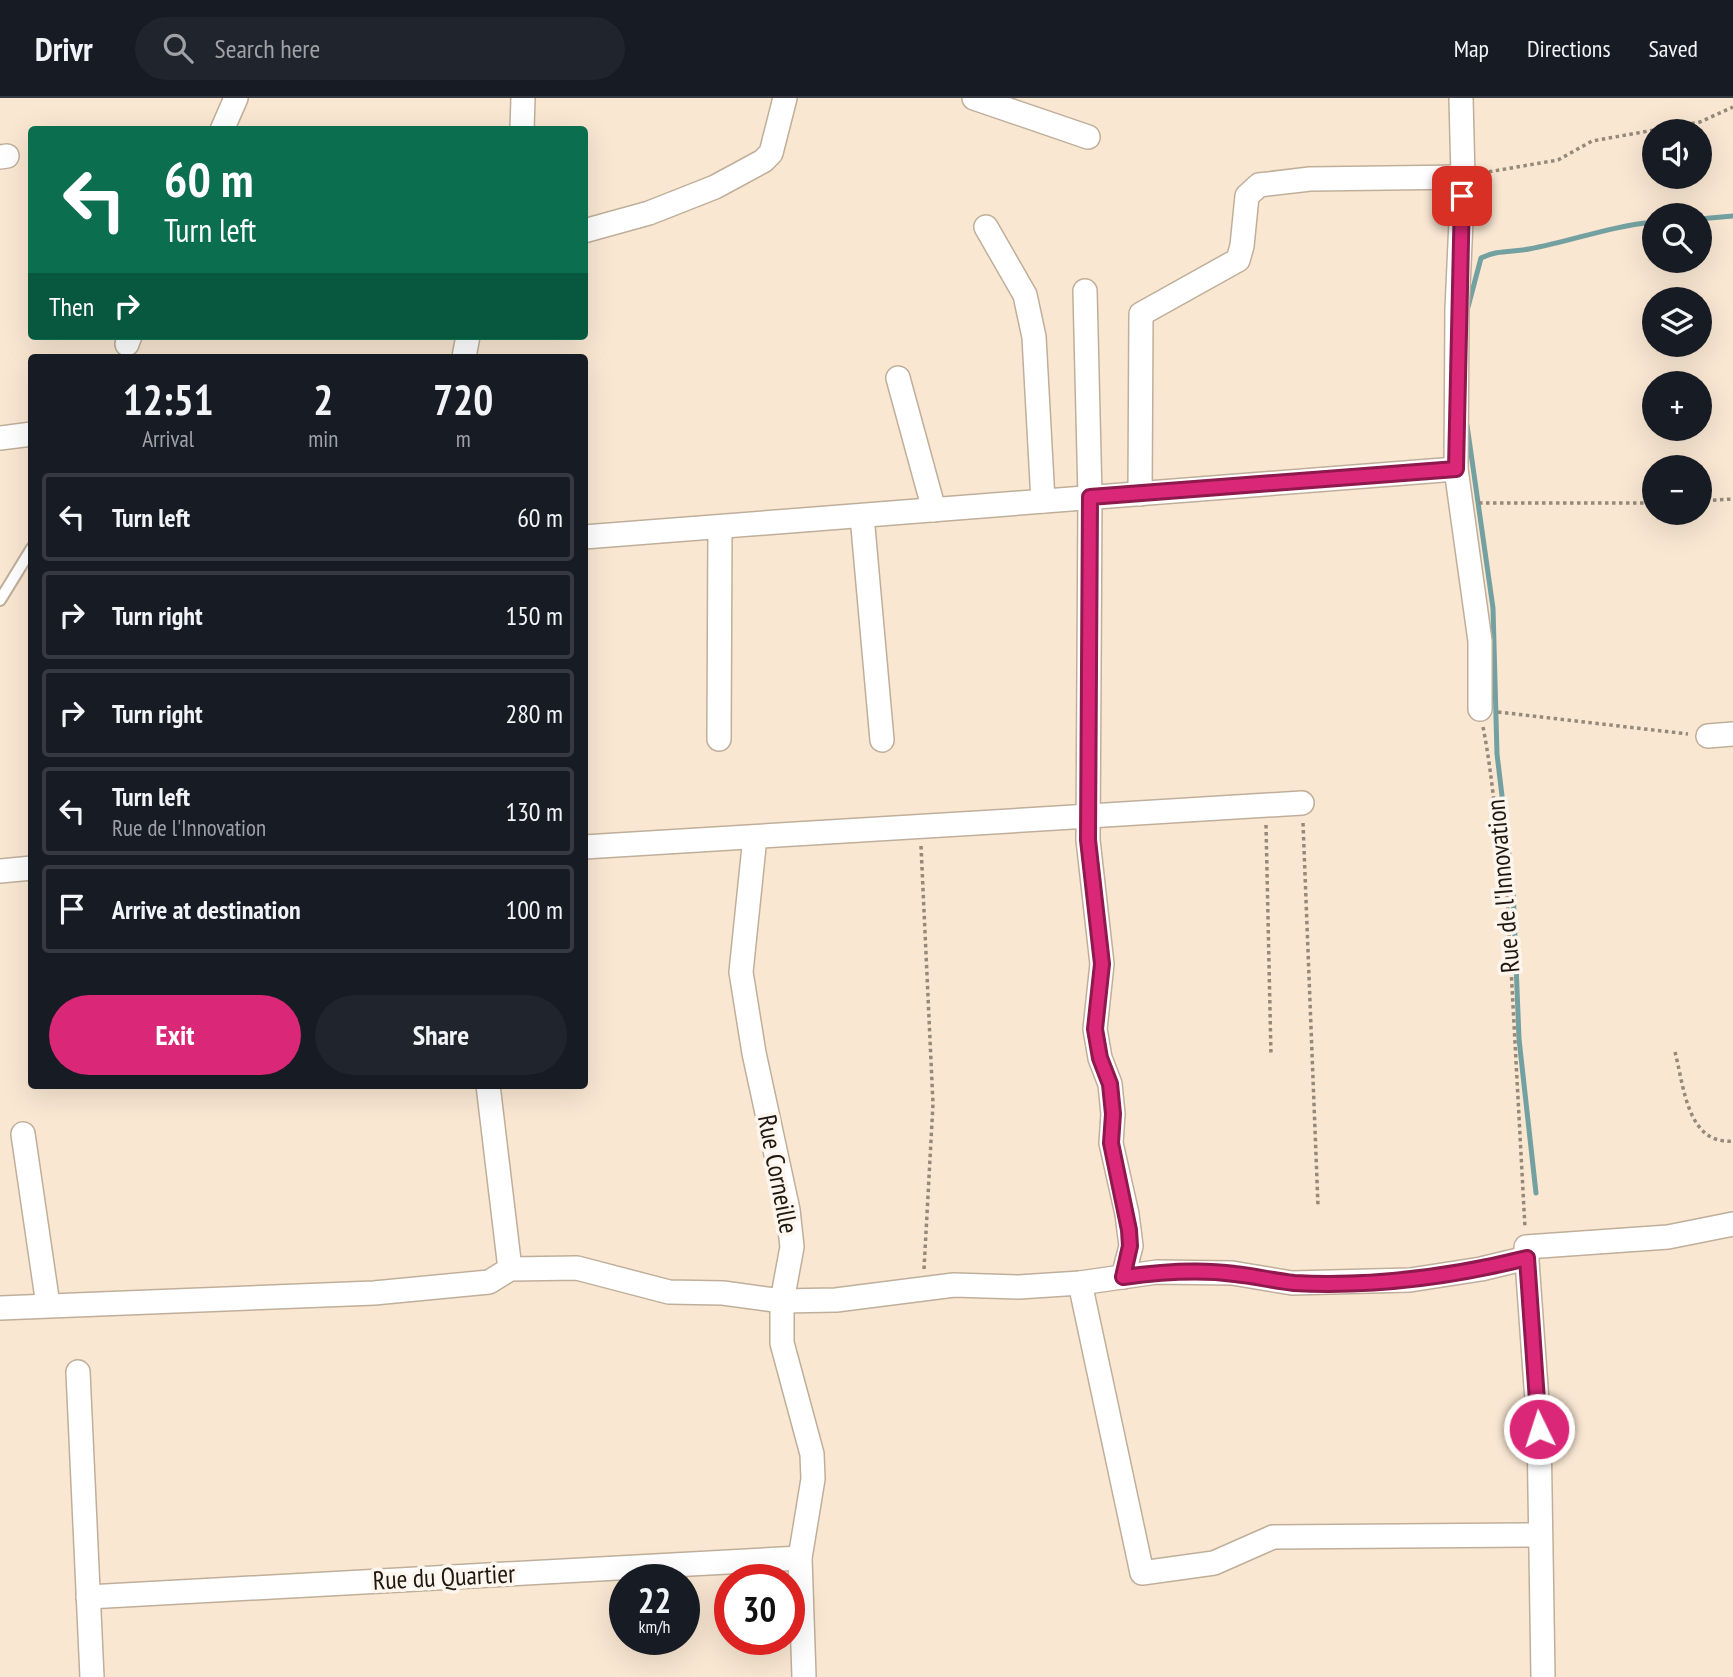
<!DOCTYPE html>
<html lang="en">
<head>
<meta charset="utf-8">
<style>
	:root { --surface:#171b24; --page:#20242c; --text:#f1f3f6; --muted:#9ea1a6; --line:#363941; --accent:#db2777 }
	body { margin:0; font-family:"PT Sans Narrow",sans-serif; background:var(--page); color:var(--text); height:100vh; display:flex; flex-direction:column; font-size:26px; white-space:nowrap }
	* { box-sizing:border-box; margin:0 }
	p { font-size:23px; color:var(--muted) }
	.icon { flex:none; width:38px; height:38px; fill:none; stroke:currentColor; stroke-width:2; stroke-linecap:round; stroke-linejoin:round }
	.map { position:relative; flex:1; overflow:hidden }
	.details { position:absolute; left:28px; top:256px; width:560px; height:735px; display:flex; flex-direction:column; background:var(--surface); border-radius:7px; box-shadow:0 7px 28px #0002 }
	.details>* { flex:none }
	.banner { position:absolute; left:28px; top:28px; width:560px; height:214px; border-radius:7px; box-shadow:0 7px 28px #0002; background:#0b6e4f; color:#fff; overflow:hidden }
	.fabs { position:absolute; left:1642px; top:21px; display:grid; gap:14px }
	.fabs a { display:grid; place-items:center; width:70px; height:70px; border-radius:50%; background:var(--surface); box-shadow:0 7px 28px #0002; font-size:35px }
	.speed { position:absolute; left:609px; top:1466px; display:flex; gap:14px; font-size:35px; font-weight:700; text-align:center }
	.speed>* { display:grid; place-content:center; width:91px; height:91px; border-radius:50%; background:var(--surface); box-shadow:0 7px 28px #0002; line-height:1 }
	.speed small { font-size:18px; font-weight:400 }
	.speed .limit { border:10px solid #d22; background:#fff; color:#111 }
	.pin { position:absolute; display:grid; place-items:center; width:60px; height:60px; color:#fff; margin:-30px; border-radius:14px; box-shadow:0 4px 10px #0006 }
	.me { position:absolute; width:77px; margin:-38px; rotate:356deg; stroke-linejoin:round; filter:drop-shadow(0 0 5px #0008) }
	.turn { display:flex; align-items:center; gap:24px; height:147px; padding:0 21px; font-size:32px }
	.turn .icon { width:91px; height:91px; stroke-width:2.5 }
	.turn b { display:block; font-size:49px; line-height:60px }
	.then { display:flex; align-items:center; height:66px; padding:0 21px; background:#0003; gap:14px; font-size:26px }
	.eta { display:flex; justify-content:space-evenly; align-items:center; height:119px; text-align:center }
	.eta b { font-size:42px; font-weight:700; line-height:49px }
	.cta { display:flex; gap:14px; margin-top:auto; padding:14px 21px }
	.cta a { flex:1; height:80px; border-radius:42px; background:var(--accent); color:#fff; font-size:28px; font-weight:700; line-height:80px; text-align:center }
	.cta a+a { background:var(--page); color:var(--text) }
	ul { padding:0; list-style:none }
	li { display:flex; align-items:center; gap:21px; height:88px; margin:0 14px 10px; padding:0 7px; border:4px solid var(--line); border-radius:7px }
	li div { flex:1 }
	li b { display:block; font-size:26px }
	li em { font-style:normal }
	header { display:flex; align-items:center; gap:42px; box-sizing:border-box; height:98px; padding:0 35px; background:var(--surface); border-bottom:2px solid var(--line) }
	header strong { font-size:33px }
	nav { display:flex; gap:38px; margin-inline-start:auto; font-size:24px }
	.search { width:490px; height:63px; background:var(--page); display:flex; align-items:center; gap:18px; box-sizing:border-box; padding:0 24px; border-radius:38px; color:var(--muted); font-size:26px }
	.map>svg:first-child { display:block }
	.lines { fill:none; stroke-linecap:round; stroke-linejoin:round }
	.stream { stroke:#73a0a0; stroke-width:5 }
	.service-casing { stroke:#bfaf9a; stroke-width:14 }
	.minor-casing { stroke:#bfaf9a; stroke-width:26 }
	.path { stroke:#95897a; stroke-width:3.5; stroke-dasharray:3.5 3.5; stroke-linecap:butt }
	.service { stroke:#fff; stroke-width:10 }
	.minor { stroke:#fff; stroke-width:23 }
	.route-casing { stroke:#8e194d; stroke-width:18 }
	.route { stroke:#db2777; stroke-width:12 }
	.labels { text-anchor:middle; stroke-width:7; stroke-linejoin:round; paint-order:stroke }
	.street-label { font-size:26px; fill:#1e1811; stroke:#fdf6ee }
</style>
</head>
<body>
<header>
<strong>Drivr</strong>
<div class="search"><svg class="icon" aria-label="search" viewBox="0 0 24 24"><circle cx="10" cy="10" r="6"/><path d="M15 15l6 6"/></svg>Search here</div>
<nav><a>Map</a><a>Directions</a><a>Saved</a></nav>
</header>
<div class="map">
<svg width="1733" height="1579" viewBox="0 0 1733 1579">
	<rect width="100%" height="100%" fill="#f9e7d2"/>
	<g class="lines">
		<!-- stream -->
		<g class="stream">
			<path d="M 1699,121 L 1733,118"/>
			<path d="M 1468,209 L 1481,160 C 1496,152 1513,154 1529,151 C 1572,143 1611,128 1654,124"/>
			<path d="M 1467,327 L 1493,510 L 1497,656 L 1513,790 L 1519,941 L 1536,1095"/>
		</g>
		<!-- service casing -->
		<g class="service-casing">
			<path id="service" d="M 0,502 L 32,450"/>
		</g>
		<!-- minor casing -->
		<g class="minor-casing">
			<g id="minor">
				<path d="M 974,0 L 1088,39"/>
				<path d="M 1461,0 L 1463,79 L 1457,211 L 1456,371 L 1480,543 L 1480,611"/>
				<path d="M 222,32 L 236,0"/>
				<path d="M 522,32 L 523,0"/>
				<path d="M 0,59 L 7,58"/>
				<path d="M 986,129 L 1025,197 L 1034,239 L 1043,403"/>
				<path d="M 584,133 L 649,115 L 715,89 L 763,63 L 771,55 L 785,0"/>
				<path d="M 1085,193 L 1090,399 L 1088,742 L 1102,866 L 1095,931 L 1100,960 L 1110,986 L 1113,1016 L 1111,1045 L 1127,1116 L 1131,1148 L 1123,1179"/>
				<path d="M 127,246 L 130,238"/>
				<path d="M 464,259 L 468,238"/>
				<path d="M 898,280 L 934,412"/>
				<path d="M 0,340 L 32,336"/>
				<path d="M 1140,396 L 1141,216 L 1238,162 L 1242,148 L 1247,98 L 1259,87 L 1310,81 L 1463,79"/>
				<path d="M 862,418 L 882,642"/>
				<path d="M 584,439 L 1456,371"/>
				<path d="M 1708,638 L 1733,636"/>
				<path d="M 719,641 L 720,429"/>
				<path d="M 755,739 L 741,874 L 754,955 L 788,1112 L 792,1149 L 782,1203 L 782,1245 L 812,1356 L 813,1381 L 800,1460 L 804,1579"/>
				<path d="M 584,749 L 1302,705"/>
				<path d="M 0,773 L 32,770"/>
				<path d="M 488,987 L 510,1171"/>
				<path d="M 23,1036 L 48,1207"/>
				<path d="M 1080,1185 L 1142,1475 L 1214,1465 L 1273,1439 L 1540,1437"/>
				<path d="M 0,1210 L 374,1195 L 489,1184 L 510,1171 L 577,1170 L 669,1194 L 723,1195 L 782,1203 L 836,1202 L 954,1187 L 1019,1189 L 1080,1185 L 1157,1174 L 1232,1175 L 1292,1185 L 1410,1182 L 1481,1171 L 1527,1160"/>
				<path d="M 78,1274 L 92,1579"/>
				<path d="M 88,1499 L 800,1460"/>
				<path d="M 1543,1579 L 1539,1331 L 1526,1149 L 1668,1139 L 1733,1126"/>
			</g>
		</g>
		<!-- path -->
		<g class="path">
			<path d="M 1482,75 L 1558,62 L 1592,43 L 1700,24 L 1733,9"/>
			<path d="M 1699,403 L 1733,401"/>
			<path d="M 1479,405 L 1654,405"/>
			<path d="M 1498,614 L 1688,636"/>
			<path d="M 1483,629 C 1494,684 1496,740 1507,796 L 1525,1130"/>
			<path d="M 1303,725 L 1318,1108"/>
			<path d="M 1266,727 L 1271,958"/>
			<path d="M 921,748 L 933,1006 L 924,1171"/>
			<path d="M 1675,954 C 1684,988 1687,1047 1733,1043"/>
		</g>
		<!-- service -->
		<use href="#service" class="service"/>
		<!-- minor -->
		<use href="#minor" class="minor"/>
	</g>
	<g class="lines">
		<!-- route casing -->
		<g class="route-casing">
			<path id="route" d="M 1462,98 L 1456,371 L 1090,399 L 1088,742 L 1102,866 L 1095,931 L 1100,960 L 1110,986 L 1113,1016 L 1111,1045 L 1129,1132 L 1130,1148 L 1123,1179 C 1159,1174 1199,1171 1235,1176 C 1255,1178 1274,1183 1294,1185 C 1372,1189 1451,1179 1527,1160 L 1539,1331"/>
		</g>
		<!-- route -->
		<use href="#route" class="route"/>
	</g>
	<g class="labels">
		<!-- street labels -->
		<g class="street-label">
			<text transform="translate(1503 788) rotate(-95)" y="9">Rue de l'Innovation</text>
			<text transform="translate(778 1076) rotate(79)" y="9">Rue Corneille</text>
			<text transform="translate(444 1479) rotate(-3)" y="9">Rue du Quartier</text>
		</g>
	</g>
</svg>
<div class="fabs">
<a><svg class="icon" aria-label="sound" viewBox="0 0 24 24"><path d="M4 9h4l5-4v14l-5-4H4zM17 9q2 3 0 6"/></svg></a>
<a><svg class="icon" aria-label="search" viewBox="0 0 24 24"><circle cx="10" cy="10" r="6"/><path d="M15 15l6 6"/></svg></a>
<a><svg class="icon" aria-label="layers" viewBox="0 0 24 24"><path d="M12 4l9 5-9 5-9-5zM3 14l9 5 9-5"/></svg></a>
<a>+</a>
<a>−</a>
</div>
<div class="speed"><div>22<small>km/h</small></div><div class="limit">30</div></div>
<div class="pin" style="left:1462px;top:98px;background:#d93025"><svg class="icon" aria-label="arrive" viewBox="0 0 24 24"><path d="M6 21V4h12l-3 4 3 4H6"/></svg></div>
<svg class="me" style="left:1539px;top:1331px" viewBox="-20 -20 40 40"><circle r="17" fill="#db2777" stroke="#fff" stroke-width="3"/><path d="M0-11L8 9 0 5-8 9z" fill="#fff"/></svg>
<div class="banner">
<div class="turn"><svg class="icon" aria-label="left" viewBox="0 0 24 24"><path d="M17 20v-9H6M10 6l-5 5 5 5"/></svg><div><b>60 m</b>Turn left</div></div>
<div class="then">Then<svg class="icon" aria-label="right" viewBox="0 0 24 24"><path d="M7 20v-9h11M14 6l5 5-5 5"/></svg></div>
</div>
<section class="details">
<div class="eta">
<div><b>12:51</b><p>Arrival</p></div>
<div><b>2</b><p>min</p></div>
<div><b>720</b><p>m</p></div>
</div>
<ul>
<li><svg class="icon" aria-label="left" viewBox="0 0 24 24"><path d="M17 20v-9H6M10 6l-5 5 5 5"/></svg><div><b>Turn left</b></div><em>60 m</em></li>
<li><svg class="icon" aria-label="right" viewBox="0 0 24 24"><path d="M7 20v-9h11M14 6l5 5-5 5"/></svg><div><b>Turn right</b></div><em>150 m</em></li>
<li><svg class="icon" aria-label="right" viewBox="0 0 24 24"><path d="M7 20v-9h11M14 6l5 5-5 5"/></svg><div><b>Turn right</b></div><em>280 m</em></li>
<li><svg class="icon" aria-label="left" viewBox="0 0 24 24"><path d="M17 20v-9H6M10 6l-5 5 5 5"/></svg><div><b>Turn left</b><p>Rue de l'Innovation</p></div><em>130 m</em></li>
<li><svg class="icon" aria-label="arrive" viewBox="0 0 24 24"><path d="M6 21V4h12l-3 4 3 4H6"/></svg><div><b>Arrive at destination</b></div><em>100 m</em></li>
</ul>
<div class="cta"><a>Exit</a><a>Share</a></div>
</section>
</div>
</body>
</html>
